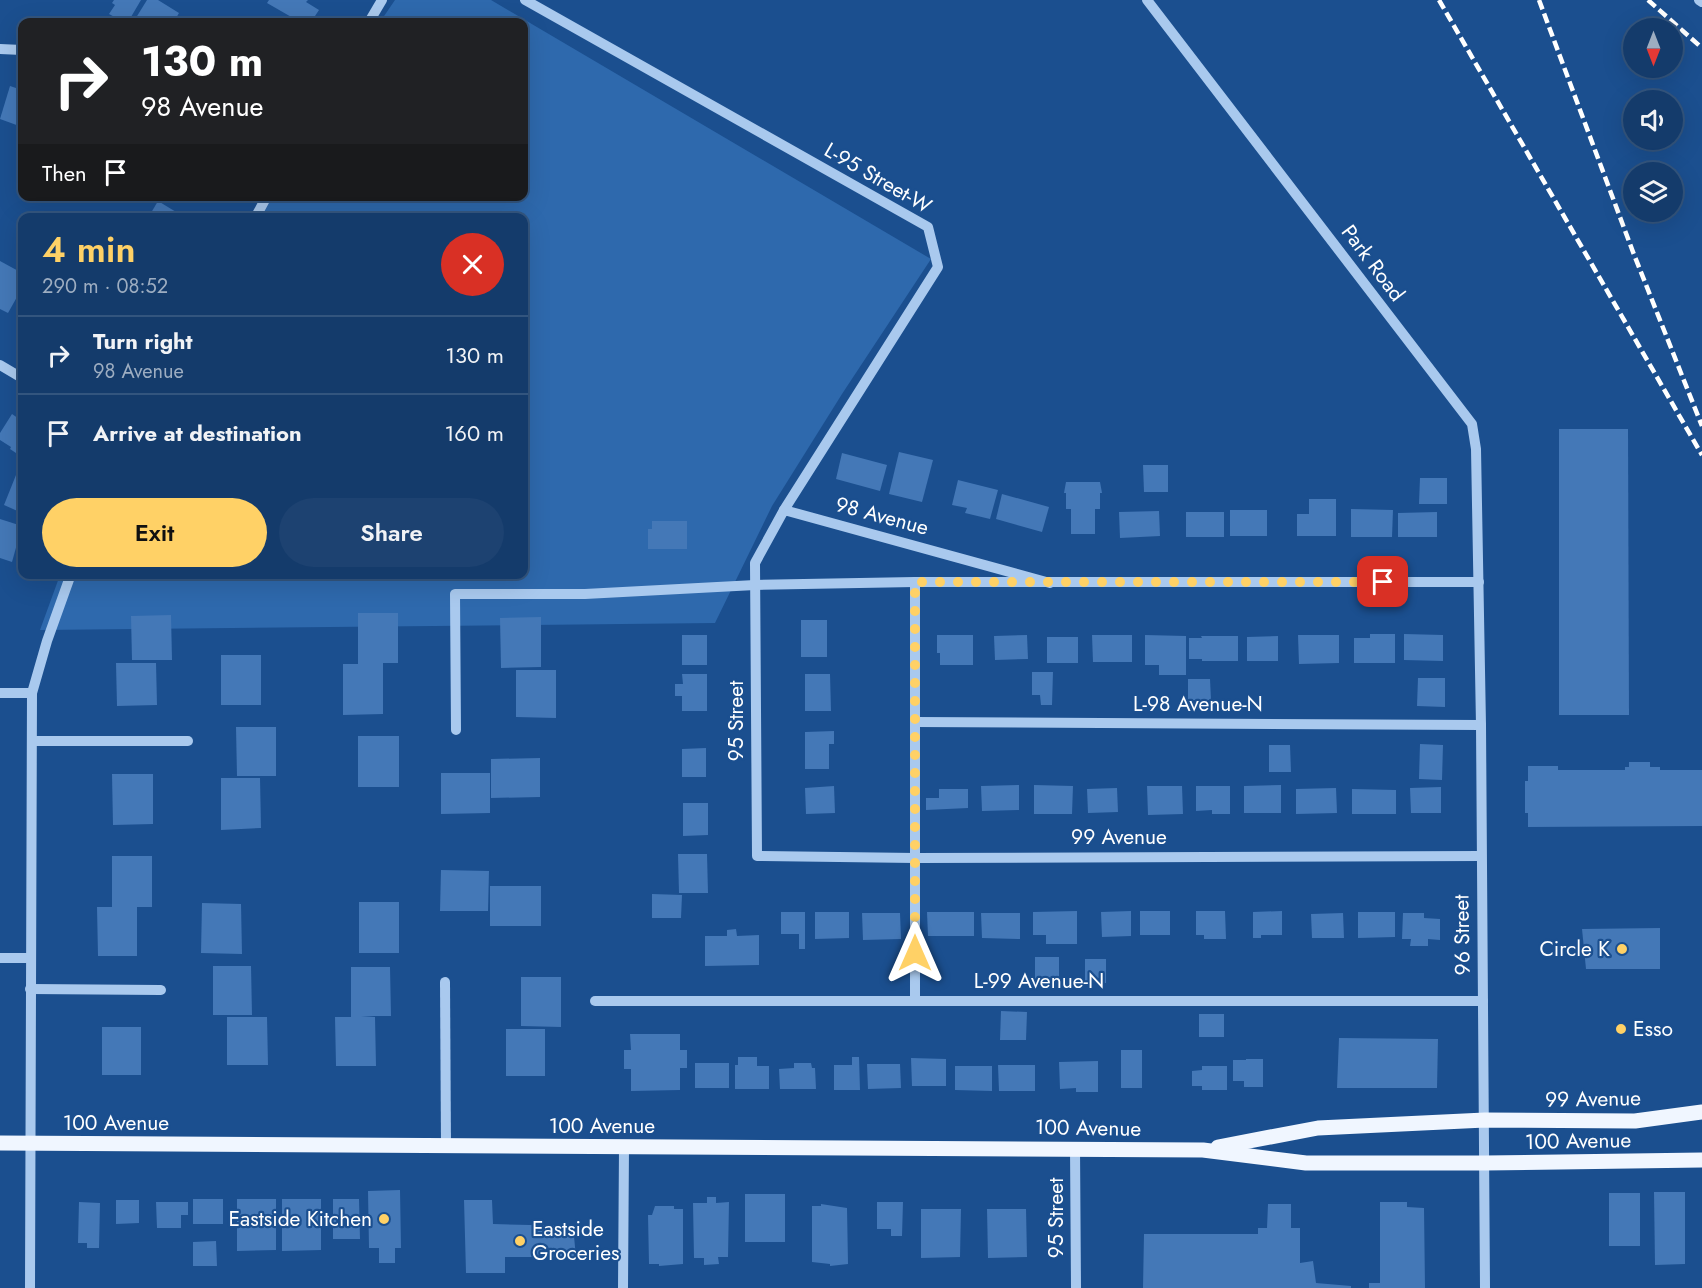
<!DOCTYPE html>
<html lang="en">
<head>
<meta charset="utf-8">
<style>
	:root { --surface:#143b6b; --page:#1d4271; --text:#f1f3f6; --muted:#9dadc1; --line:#33557e; --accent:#ffd166 }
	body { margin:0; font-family:Jost,sans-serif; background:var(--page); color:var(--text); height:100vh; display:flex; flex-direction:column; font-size:22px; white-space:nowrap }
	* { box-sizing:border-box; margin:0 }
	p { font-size:20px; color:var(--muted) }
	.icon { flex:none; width:33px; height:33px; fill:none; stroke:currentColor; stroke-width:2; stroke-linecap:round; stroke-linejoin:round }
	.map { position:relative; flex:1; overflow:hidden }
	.drawer { position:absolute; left:18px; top:213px; width:510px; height:366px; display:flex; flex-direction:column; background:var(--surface); border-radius:12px; box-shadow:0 6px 24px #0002,0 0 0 2px var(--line) }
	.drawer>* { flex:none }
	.hud { position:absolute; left:18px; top:18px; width:510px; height:183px; border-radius:12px; box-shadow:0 6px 24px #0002,0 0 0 2px var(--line); background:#202124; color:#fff; overflow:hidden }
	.needle { width:39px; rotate:180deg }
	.buttons { position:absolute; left:1623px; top:18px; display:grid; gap:12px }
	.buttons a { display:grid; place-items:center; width:60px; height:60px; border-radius:50%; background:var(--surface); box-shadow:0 6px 24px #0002,0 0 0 2px var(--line); font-size:30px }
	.pin { position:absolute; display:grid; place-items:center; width:51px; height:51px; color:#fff; margin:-26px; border-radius:12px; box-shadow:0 3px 9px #0006 }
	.me { position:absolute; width:66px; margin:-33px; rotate:0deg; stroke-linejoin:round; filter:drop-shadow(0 0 4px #0008) }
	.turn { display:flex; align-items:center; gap:21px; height:126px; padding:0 24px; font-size:27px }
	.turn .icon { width:78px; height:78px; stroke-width:2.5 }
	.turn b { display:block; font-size:42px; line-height:51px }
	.then { display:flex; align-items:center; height:57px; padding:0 24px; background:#0003; gap:12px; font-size:22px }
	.round { display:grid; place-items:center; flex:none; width:63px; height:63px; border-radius:32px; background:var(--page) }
	.head { display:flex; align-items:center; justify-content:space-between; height:102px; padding:0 24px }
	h1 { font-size:36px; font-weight:600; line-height:45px; color:var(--accent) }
	.cta { display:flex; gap:12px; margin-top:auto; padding:12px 24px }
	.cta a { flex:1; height:69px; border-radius:36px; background:var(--accent); color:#111; font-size:24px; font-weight:600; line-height:69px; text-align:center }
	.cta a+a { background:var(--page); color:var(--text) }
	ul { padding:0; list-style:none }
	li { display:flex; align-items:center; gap:18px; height:78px; padding:0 24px; border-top:2px solid var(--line) }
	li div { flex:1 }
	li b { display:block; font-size:22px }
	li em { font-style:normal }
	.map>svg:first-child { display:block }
	.green { fill:#2e69ad }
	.building { fill:#4478b7 }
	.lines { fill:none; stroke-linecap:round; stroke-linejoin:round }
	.minor { stroke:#a9c9ee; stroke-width:10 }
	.major { stroke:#f0f6ff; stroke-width:15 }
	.rail { stroke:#fff; stroke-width:4.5; stroke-dasharray:10 4.5; stroke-linecap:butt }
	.route { stroke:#ffd166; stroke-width:10; stroke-dasharray:0 18 }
	.poi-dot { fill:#ffd166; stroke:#1b4f8f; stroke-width:2 }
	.labels { text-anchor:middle; stroke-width:4.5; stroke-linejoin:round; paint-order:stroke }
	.street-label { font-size:21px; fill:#fff; stroke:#1b4f8f }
	.poi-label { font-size:21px; fill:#fff; stroke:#1b4f8f; text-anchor:end }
</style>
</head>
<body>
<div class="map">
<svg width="1702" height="1288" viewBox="0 0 1702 1288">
	<rect width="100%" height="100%" fill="#1b4f8f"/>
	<!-- green -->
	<path class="green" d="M 395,0 L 491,0 L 931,259 L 842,394 L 772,506 L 715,623 L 40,630 L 60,575 L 524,574 L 524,218 L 251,217 L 265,197 L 524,196 L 524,22 L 380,22 Z"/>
	<!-- building -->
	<g class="building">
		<path d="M 114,0 L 141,0 L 128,22 L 124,22 L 109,14 L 115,5 L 112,3 Z"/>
		<path d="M 147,0 L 158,0 L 179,13 L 175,20 L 180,22 L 134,21 Z"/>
		<path d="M 269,0 L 308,0 L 306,2 L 319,10 L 311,22 L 300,22 L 267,3 Z"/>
		<path d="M 10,86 L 22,90 L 22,127 L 0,119 Z"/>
		<path d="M 158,201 L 186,218 L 148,218 Z"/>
		<path d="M 0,261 L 22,273 L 22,288 L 8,313 L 0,309 Z"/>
		<path d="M 12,414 L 22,421 L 22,457 L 10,449 L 11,447 L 0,440 L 0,433 Z"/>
		<path d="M 1559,429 L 1628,429 L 1629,715 L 1559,715 Z"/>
		<path d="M 899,452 L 933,460 L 922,502 L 889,494 Z"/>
		<path d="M 842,453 L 887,465 L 880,491 L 836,479 Z"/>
		<path d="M 1143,465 L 1168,465 L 1168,492 L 1144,492 Z"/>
		<path d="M 18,470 L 22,472 L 22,513 L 4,505 Z"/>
		<path d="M 1420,478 L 1447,478 L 1447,504 L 1419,504 Z"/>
		<path d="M 958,480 L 998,490 L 990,519 L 965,513 L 967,508 L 952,505 Z"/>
		<path d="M 1066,482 L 1100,482 L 1102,493 L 1100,493 L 1100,509 L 1095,509 L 1095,534 L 1071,534 L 1071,509 L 1066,509 L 1066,493 L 1064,493 Z"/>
		<path d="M 1002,494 L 1049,507 L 1042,532 L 996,519 Z"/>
		<path d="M 1309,499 L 1336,499 L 1336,536 L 1297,536 L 1297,514 L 1309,514 Z"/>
		<path d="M 1351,509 L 1393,510 L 1392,537 L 1351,537 Z"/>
		<rect x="1230" y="510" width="37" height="26"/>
		<path d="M 1159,511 L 1160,536 L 1120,538 L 1119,512 Z"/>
		<rect x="1186" y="512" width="38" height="25"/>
		<path d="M 1437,512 L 1437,537 L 1398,537 L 1398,513 Z"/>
		<path d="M 0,519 L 22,526 L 12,562 L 0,558 Z"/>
		<path d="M 652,521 L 687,521 L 687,549 L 648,549 L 648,529 L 652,529 Z"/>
		<path d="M 358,613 L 398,613 L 398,663 L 383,663 L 383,714 L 343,715 L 343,664 L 358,664 Z"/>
		<path d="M 171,615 L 172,660 L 132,660 L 131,616 Z"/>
		<path d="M 541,617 L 541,667 L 501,668 L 500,618 Z"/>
		<rect x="801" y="620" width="26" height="37"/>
		<path d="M 1370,634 L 1395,634 L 1395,663 L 1354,663 L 1354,638 L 1370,638 Z"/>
		<path d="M 1404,634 L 1443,635 L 1443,661 L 1404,660 Z"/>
		<rect x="682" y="635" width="25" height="30"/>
		<path d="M 937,635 L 973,635 L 973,665 L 940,665 L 940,653 L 937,653 Z"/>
		<path d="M 1027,635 L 1028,659 L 995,660 L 994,636 Z"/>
		<path d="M 1092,635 L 1132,635 L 1132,662 L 1093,662 Z"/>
		<path d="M 1145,635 L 1186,636 L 1186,675 L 1159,675 L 1159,665 L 1145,665 Z"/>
		<path d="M 1298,635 L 1339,635 L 1339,663 L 1299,664 Z"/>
		<path d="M 1201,636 L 1238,636 L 1238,661 L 1202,661 L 1202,659 L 1189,659 L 1189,638 L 1202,638 Z"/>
		<path d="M 1278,636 L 1278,661 L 1247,661 L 1247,637 Z"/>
		<rect x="1047" y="637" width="31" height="26"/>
		<rect x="221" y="655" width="40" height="50"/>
		<path d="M 116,663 L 156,663 L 157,705 L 117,706 Z"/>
		<path d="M 516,670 L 556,670 L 556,718 L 516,717 Z"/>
		<path d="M 1032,672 L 1053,672 L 1052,705 L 1041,705 L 1040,695 L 1032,695 Z"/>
		<path d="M 682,674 L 707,674 L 707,711 L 682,711 L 682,696 L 675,696 L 675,684 L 683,684 Z"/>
		<path d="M 805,674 L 830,674 L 831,711 L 805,711 Z"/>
		<path d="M 1418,678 L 1445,678 L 1445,707 L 1417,706 Z"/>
		<path d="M 1188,679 L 1210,679 L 1211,700 L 1188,700 Z"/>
		<path d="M 236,727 L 276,727 L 276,776 L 237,776 Z"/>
		<path d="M 834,731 L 834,744 L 829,744 L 829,769 L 805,769 L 805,732 Z"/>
		<rect x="358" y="736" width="41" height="51"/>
		<path d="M 1420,744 L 1443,745 L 1442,780 L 1419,779 Z"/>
		<path d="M 1269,745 L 1290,745 L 1291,772 L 1269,772 Z"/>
		<path d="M 706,748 L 706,777 L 682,777 L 682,749 Z"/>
		<path d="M 540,758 L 540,797 L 491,798 L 491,759 Z"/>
		<path d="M 1629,762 L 1650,762 L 1650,767 L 1660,767 L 1660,770 L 1702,770 L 1702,826 L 1528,827 L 1528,813 L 1525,813 L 1525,781 L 1528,781 L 1528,766 L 1558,766 L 1558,770 L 1625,770 L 1625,767 L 1629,767 Z"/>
		<path d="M 441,773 L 490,773 L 490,813 L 441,814 Z"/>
		<path d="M 112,774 L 153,774 L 153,824 L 113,825 Z"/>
		<path d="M 221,778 L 260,778 L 261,828 L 221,830 Z"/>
		<path d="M 1019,785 L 1019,810 L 982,811 L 981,786 Z"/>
		<path d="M 1034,785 L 1073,786 L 1072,814 L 1034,814 Z"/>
		<path d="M 1281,785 L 1281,813 L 1244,813 L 1244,786 Z"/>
		<path d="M 834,786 L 835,813 L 806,814 L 805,788 Z"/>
		<path d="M 1147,786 L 1182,786 L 1183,814 L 1148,815 Z"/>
		<path d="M 1196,786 L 1230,786 L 1230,814 L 1212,814 L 1212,810 L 1196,811 Z"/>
		<path d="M 1441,787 L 1441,813 L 1411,813 L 1410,788 Z"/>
		<path d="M 1117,788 L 1118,812 L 1088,813 L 1087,789 Z"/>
		<path d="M 1336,788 L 1337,813 L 1296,814 L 1296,789 Z"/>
		<path d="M 939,789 L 968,789 L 968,808 L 926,810 L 926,798 L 939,798 Z"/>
		<path d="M 1352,789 L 1396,790 L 1396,814 L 1352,814 Z"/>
		<path d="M 683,803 L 708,803 L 708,835 L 683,836 Z"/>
		<path d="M 678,854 L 707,854 L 708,893 L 679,893 Z"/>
		<path d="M 112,856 L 152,856 L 152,907 L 137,907 L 137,956 L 98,956 L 97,907 L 112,907 Z"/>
		<path d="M 441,870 L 489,871 L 488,911 L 440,911 Z"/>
		<rect x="490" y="886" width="51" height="40"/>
		<path d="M 652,894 L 682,895 L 681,918 L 652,918 Z"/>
		<rect x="359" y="902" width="40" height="51"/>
		<path d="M 202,903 L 241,904 L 242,954 L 201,953 Z"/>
		<path d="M 1077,911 L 1077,944 L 1046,944 L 1046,935 L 1033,935 L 1033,912 Z"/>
		<path d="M 1131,911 L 1131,936 L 1102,937 L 1101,912 Z"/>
		<rect x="1140" y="911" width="30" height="24"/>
		<path d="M 1196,911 L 1225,911 L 1226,939 L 1204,939 L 1204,935 L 1196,935 Z"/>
		<path d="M 1282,911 L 1282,935 L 1261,935 L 1261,938 L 1253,938 L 1253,912 Z"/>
		<path d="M 781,912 L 805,912 L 805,949 L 799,949 L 799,934 L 781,934 Z"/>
		<path d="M 815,912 L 849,912 L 849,938 L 815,939 Z"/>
		<path d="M 927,912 L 974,912 L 974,936 L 928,936 Z"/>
		<path d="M 1358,912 L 1395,912 L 1395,937 L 1358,938 Z"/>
		<path d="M 862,913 L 900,913 L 901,939 L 863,940 Z"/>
		<path d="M 981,913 L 1020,913 L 1020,939 L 982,938 Z"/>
		<path d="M 1343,913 L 1344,938 L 1312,938 L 1311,914 Z"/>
		<path d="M 1403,913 L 1424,913 L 1424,918 L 1440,919 L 1440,940 L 1428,939 L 1428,946 L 1410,946 L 1411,939 L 1402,939 Z"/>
		<path d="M 1660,928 L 1660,969 L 1586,969 L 1582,929 Z"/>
		<path d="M 736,929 L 737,936 L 759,935 L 759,965 L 705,966 L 705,936 L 727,936 L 727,930 Z"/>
		<rect x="1035" y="957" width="24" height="26"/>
		<rect x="1085" y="959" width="21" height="24"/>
		<path d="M 213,966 L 251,966 L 252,1015 L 213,1015 Z"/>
		<path d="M 351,967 L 390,967 L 391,1016 L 361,1016 L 375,1017 L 376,1066 L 336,1066 L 335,1017 L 351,1017 Z"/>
		<path d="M 521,977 L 561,977 L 561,1027 L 521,1026 Z"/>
		<path d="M 1001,1011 L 1027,1012 L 1026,1040 L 1000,1040 Z"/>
		<rect x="1199" y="1014" width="25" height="23"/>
		<path d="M 227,1017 L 267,1017 L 268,1065 L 227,1065 Z"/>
		<rect x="102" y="1027" width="39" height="48"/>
		<rect x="506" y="1029" width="39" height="47"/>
		<path d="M 630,1034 L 680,1034 L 680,1050 L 687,1050 L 687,1068 L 680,1068 L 680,1090 L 631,1091 L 631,1069 L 624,1069 L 624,1050 L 631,1050 Z"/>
		<path d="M 1339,1038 L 1438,1039 L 1437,1088 L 1337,1088 Z"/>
		<rect x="1121" y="1050" width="21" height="38"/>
		<path d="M 738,1057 L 757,1057 L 757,1066 L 769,1066 L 769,1089 L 735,1089 L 735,1065 L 738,1065 Z"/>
		<path d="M 852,1057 L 859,1057 L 860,1090 L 834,1090 L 834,1065 L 852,1065 Z"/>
		<path d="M 911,1058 L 946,1059 L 946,1086 L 912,1086 Z"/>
		<path d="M 1246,1059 L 1263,1059 L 1263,1087 L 1244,1087 L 1244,1081 L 1233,1081 L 1233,1060 L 1246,1060 Z"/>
		<path d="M 1098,1061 L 1098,1092 L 1076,1092 L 1076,1088 L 1060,1089 L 1059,1062 Z"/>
		<rect x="695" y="1063" width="34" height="25"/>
		<path d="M 794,1063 L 811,1063 L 812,1068 L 815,1068 L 816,1089 L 780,1089 L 779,1069 L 794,1068 Z"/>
		<path d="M 867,1064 L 900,1064 L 901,1088 L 868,1089 Z"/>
		<path d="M 998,1065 L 1035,1065 L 1035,1091 L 999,1091 Z"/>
		<path d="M 955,1066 L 992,1066 L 992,1091 L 955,1090 Z"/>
		<path d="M 1202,1066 L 1227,1066 L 1227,1090 L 1202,1090 L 1202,1086 L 1192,1086 L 1192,1071 L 1202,1070 Z"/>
		<path d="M 400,1190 L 401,1248 L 395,1248 L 395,1263 L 379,1263 L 379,1248 L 369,1248 L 368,1191 Z"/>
		<path d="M 1654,1192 L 1685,1192 L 1685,1264 L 1655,1265 Z"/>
		<rect x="1609" y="1193" width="31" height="53"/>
		<rect x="745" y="1194" width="40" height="48"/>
		<path d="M 707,1197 L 716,1197 L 716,1203 L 729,1202 L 728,1257 L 718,1257 L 719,1264 L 704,1265 L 704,1258 L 694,1258 L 693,1203 L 707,1203 Z"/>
		<rect x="193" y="1199" width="30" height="25"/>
		<path d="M 237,1199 L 276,1199 L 276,1250 L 237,1251 Z"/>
		<path d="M 282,1199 L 321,1199 L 321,1250 L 282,1251 Z"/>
		<path d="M 333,1199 L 359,1199 L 360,1239 L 333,1239 Z"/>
		<path d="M 116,1200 L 139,1200 L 139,1223 L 116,1224 Z"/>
		<path d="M 464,1200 L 492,1200 L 493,1224 L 573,1226 L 576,1257 L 505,1257 L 505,1273 L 466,1273 Z"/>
		<path d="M 79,1202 L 100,1203 L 99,1248 L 87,1248 L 87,1243 L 78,1243 Z"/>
		<path d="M 156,1202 L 188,1202 L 188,1215 L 181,1215 L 181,1228 L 157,1228 Z"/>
		<path d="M 877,1202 L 903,1202 L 902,1236 L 891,1236 L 891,1229 L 877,1229 Z"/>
		<path d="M 1380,1202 L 1407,1202 L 1407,1207 L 1424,1208 L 1425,1288 L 1369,1288 L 1369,1283 L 1380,1283 Z"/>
		<path d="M 821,1204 L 847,1208 L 848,1264 L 830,1266 L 830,1264 L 812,1262 L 812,1206 L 821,1206 Z"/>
		<path d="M 1268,1204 L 1291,1204 L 1291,1228 L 1300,1228 L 1300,1263 L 1313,1261 L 1316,1283 L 1351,1286 L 1351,1288 L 1143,1288 L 1144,1234 L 1258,1234 L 1258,1228 L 1267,1228 Z"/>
		<path d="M 655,1206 L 674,1206 L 674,1209 L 683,1209 L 683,1264 L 659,1266 L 659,1264 L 649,1264 L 648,1215 L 652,1215 Z"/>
		<path d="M 921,1209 L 961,1209 L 960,1257 L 921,1258 Z"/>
		<path d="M 987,1209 L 1026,1209 L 1027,1257 L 988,1258 Z"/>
		<path d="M 216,1241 L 217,1266 L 193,1266 L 193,1242 Z"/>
	</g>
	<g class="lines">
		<!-- minor -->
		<g class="minor">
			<path d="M 525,0 L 928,227 L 938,267 L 784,510"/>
			<path d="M 1147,0 L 1472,424 L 1476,449 L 1481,725 L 1485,1288"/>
			<path d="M 1699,0 L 1702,2"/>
			<path d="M 369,22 L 382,0"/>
			<path d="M 0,49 L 22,50"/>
			<path d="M 255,218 L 267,196"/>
			<path d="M 0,365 L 22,378"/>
			<path d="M 915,582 L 915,1001"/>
			<path d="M 1050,583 L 784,510 L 755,563 L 757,856 L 915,858 L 1481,856"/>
			<path d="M 0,693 L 32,693"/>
			<path d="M 915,722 L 1481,725"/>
			<path d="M 456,730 L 455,594 L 585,594 L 755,585 L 915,582 L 1479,582"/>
			<path d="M 32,741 L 188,741"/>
			<path d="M 0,958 L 30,958"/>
			<path d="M 445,982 L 446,1146"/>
			<path d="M 30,989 L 161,990"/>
			<path d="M 595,1001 L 1483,1001"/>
			<path d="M 1075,1148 L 1076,1288"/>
			<path d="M 30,1288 L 32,693 L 47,641 L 71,574"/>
			<path d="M 623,1288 L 624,1147"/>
		</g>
		<!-- major -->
		<g class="major">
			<path d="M 0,1143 L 1203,1150 L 1306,1163 L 1485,1163 L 1702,1160"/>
			<path d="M 1218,1147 L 1318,1128 L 1485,1120 L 1635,1121 L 1702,1112"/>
		</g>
		<!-- rail -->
		<g class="rail">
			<path d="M 1439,0 L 1702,455"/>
			<path d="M 1539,0 L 1633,252 L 1702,426"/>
			<path d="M 1648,0 L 1702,48"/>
		</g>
	</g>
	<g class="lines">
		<!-- route -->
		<path class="route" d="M 915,953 L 915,582 L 1383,582"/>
	</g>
	<!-- markers -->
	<g class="poi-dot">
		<circle cx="1622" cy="949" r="6"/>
		<circle cx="1621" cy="1029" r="6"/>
		<circle cx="384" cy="1219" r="6"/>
		<circle cx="520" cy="1241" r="6"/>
	</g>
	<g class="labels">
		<!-- street labels -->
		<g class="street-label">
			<text transform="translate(878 178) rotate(30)" y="7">L-95 Street-W</text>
			<text transform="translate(1373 263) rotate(53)" y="7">Park Road</text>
			<text transform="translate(882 516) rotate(15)" y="7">98 Avenue</text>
			<text x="1198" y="711">L-98 Avenue-N</text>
			<text transform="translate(736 721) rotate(-90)" y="7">95 Street</text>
			<text x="1119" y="844">99 Avenue</text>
			<text transform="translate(1462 935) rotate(-91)" y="7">96 Street</text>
			<text x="1039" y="988">L-99 Avenue-N</text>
			<text transform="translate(1593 1099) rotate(-1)" y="7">99 Avenue</text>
			<text x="116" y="1130">100 Avenue</text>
			<text x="602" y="1133">100 Avenue</text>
			<text transform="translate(1088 1128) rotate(1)" y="7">100 Avenue</text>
			<text transform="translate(1578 1141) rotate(-1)" y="7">100 Avenue</text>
			<text transform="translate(1056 1218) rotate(-90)" y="7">95 Street</text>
		</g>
		<!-- poi labels -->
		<g class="poi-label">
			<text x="1610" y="956">Circle K</text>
			<text x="1633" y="1036" text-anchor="start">Esso</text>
			<text x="372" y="1226">Eastside Kitchen</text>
			<text x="532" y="1236" text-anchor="start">Eastside<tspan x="532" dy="24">Groceries</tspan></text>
		</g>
	</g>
</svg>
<div class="buttons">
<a><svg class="needle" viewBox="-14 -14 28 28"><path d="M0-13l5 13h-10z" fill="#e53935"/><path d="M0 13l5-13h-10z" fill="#9dadc1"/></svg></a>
<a><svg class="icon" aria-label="sound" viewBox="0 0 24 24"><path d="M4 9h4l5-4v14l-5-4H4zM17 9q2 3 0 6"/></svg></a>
<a><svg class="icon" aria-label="layers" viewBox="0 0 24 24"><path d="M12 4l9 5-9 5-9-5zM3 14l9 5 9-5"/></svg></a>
</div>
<div class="pin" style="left:1383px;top:582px;background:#d93025"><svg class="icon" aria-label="arrive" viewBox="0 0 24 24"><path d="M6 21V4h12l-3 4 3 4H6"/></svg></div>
<svg class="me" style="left:915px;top:953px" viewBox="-20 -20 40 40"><path d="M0-17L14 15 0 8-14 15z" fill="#ffd166" stroke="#fff" stroke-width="4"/></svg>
<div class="hud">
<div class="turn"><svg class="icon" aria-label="right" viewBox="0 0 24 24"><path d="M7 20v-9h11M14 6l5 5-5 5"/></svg><div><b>130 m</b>98 Avenue</div></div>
<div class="then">Then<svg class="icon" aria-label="arrive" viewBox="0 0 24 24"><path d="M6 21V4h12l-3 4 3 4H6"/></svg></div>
</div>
<section class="drawer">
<div class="head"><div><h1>4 min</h1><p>290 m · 08:52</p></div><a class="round" style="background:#d93025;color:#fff"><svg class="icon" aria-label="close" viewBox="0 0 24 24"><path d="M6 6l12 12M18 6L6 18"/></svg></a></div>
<ul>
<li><svg class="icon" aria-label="right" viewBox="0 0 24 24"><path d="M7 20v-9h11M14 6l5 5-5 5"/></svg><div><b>Turn right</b><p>98 Avenue</p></div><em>130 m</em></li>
<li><svg class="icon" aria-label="arrive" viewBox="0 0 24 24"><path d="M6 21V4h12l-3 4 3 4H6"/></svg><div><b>Arrive at destination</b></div><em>160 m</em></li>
</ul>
<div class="cta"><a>Exit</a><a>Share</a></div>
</section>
</div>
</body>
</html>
